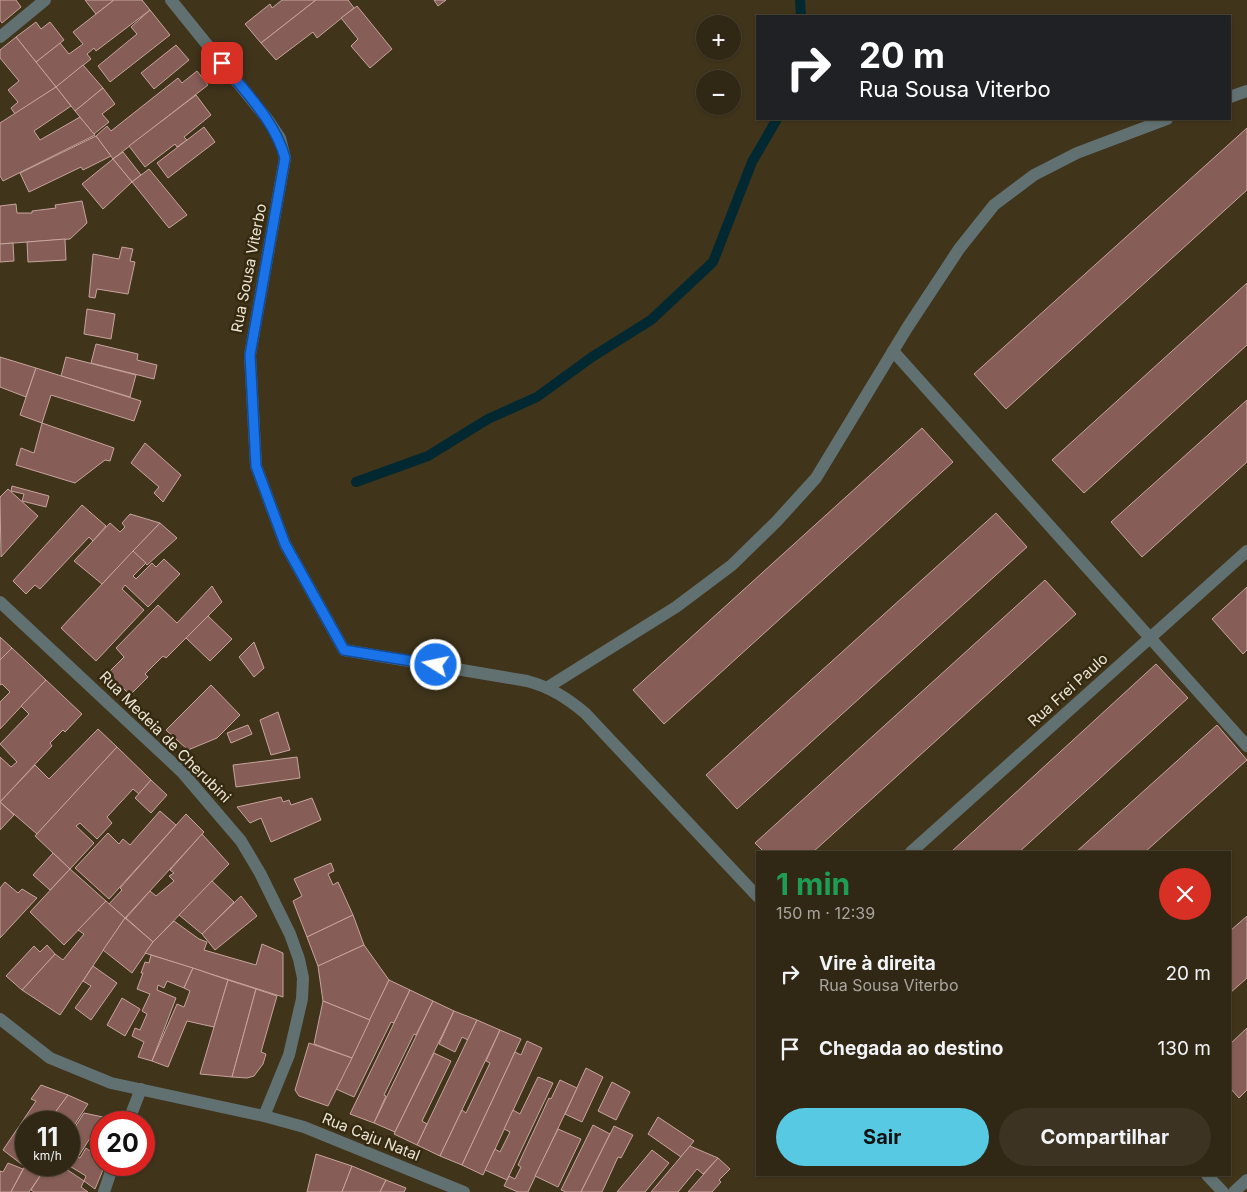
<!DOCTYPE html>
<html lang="pt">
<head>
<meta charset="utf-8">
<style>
	:root { --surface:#302714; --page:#3c3322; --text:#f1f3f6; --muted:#a8a5a0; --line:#4b4434; --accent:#58c9e3 }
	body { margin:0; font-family:Inter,sans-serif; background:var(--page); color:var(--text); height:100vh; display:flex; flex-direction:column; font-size:19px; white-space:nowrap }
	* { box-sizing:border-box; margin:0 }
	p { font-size:16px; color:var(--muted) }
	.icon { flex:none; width:28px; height:28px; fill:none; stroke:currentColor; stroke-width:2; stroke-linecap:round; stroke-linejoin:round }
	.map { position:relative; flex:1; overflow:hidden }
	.details { position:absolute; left:756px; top:851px; width:475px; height:325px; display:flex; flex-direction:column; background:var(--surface); border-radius:0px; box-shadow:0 1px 4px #0004,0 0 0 1px var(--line) }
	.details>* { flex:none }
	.guide { position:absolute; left:756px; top:15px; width:475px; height:105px; border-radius:0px; box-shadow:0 1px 4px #0004,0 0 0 1px var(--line); background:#202124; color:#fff; overflow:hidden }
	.buttons { position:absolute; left:696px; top:15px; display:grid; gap:10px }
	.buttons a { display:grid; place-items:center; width:45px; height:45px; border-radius:50%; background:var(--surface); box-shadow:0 1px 4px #0004,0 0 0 1px var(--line); font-size:25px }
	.speed { position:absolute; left:15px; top:1111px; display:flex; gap:10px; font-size:25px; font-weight:700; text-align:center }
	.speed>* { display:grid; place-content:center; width:65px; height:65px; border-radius:50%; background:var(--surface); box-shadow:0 1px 4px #0004,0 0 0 1px var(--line); line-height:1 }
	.speed small { font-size:12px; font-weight:400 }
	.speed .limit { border:8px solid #d22; background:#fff; color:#111 }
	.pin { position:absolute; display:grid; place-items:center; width:42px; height:42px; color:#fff; margin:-21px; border-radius:10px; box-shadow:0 2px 8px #0006 }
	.me { position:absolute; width:55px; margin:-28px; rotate:280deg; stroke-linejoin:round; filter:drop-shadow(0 0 4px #0008) }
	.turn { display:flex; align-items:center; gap:18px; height:105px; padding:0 20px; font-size:22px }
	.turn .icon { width:65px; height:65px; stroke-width:2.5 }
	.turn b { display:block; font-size:35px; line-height:42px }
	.round { display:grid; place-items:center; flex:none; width:52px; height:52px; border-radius:26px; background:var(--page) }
	.head { display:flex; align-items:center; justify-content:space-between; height:85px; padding:0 20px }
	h1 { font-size:30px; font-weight:700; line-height:38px; color:#1e9e55 }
	.cta { display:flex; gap:10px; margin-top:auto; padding:10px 20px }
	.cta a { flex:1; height:58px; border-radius:30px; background:var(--accent); color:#111; font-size:20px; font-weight:700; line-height:58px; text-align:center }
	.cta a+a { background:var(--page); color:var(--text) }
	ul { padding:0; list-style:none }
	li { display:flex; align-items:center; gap:15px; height:75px; padding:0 20px }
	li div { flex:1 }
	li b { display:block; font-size:19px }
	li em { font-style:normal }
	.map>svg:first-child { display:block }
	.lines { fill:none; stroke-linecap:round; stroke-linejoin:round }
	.stream { stroke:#022931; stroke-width:10 }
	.building { fill:#875e57; stroke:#c7a49d }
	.lane { stroke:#617172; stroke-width:12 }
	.street { stroke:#617172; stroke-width:12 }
	.route-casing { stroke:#114b97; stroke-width:12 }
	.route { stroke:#1a73e8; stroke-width:9 }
	.labels { text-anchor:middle; stroke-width:5; stroke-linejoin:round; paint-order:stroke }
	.street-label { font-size:15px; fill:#ece5d6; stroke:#352a10 }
</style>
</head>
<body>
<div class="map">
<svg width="1247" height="1192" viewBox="0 0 1247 1192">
	<rect width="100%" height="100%" fill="#40341b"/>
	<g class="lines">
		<!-- stream -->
		<g class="stream">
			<path d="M 800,0 L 801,16"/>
			<path d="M 356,482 L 428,456 L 488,419 L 537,397 L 592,357 L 651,320 L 713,262 L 752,162 L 777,119"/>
		</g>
	</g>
	<!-- building -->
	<g class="building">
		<path d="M 0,0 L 16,0 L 21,7 L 2,23 L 0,20 Z"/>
		<path d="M 85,0 L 114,0 L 96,14 Z"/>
		<path d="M 114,0 L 142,0 L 150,10 L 96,51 L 94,48 L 87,54 L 91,59 L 56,87 L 36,62 L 60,43 L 69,54 L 83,44 L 73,32 Z"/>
		<path d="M 282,0 L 316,0 L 261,43 L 245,24 L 270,4 L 272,8 Z"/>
		<path d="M 316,0 L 348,0 L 354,8 L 317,38 L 313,32 L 276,60 L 261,43 Z"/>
		<path d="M 434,0 L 446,0 L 438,6 Z"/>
		<path d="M 357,6 L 392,49 L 370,68 L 351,46 L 358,39 L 341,18 Z"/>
		<path d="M 150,10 L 170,35 L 110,82 L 98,66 L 137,34 L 131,27 Z"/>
		<path d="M 36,22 L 41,29 L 50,22 L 64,40 L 36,62 L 16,37 Z"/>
		<path d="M 16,37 L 56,87 L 15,114 L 11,108 L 18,102 L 8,90 L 19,81 L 0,58 L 0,50 Z"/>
		<path d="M 176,45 L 189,60 L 154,89 L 141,73 Z"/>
		<path d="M 83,65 L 103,88 L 75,111 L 56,87 Z"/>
		<path d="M 197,71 L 208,85 L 113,159 L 96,136 L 107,126 L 111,131 L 178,78 L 182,83 Z"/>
		<path d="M 56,87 L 71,106 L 34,131 L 40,140 L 80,117 L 95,135 L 3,181 L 0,176 L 0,123 Z"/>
		<path d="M 103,88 L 115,104 L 102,114 L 109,122 L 94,134 L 75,111 Z"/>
		<path d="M 196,95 L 211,115 L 184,137 L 187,140 L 177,147 L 175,144 L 145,167 L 129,146 Z"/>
		<path d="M 204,127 L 215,142 L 168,178 L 157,163 Z"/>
		<path d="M 1247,128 L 1247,190 L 1006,409 L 974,374 Z"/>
		<path d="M 96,136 L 111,156 L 83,170 L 81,167 L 29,192 L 20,173 Z"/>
		<path d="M 123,152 L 141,175 L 132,182 L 113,159 Z"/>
		<path d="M 113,159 L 132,182 L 103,209 L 82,184 Z"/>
		<path d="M 149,169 L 187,215 L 169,228 L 132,182 Z"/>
		<path d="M 82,201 L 87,223 L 70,239 L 0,244 L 0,206 L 16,204 L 17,213 L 32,213 L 32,211 L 56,208 L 55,205 Z"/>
		<path d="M 65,239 L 66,260 L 28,262 L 27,242 Z"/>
		<path d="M 13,243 L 14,261 L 0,262 L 0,244 Z"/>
		<path d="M 122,247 L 133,249 L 130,261 L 135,262 L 128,294 L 97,289 L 95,298 L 89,297 L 93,254 L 119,259 Z"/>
		<path d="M 1247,283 L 1247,345 L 1084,493 L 1052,460 Z"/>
		<path d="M 87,309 L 115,314 L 111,339 L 84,334 Z"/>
		<path d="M 96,344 L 138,354 L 137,360 L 157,365 L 154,379 L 91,363 Z"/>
		<path d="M 0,357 L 36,368 L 26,397 L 0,387 Z"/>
		<path d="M 66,357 L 136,375 L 130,397 L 61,376 Z"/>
		<path d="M 36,368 L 141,401 L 134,421 L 51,395 L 42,423 L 20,415 Z"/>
		<path d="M 1247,400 L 1247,462 L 1142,557 L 1111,522 Z"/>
		<path d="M 42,423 L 114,448 L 110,461 L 105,460 L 75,483 L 16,465 L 21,448 L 34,453 Z"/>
		<path d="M 922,428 L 953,462 L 664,724 L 633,690 Z"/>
		<path d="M 145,443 L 181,475 L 163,502 L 154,493 L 159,487 L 131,463 Z"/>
		<path d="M 12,486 L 49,496 L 46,507 L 22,501 L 24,494 L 11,491 Z"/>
		<path d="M 8,489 L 38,516 L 1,557 L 0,497 Z"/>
		<path d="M 82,505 L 106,526 L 93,541 L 89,537 L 40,589 L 35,585 L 26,594 L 13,581 Z"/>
		<path d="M 996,513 L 1027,547 L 737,809 L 706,775 Z"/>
		<path d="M 130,514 L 160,523 L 102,584 L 74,561 L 110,523 L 120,532 L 125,527 L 122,523 Z"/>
		<path d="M 160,523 L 177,538 L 147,565 L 133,551 Z"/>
		<path d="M 133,551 L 146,563 L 133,576 L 136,579 L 152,563 L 156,567 L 164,559 L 180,574 L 148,607 L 125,585 L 122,589 L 144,610 L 96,661 L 61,628 Z"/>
		<path d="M 1045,580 L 1076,614 L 813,852 L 764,852 L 755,843 Z"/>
		<path d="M 212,586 L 222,602 L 166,658 L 163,656 L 145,674 L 148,677 L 130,695 L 108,673 L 124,657 L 116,648 L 158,605 L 177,623 Z"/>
		<path d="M 1247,587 L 1247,650 L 1243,654 L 1212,619 Z"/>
		<path d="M 208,616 L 232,639 L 210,661 L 186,638 Z"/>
		<path d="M 0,637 L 12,648 L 0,660 Z"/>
		<path d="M 254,642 L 264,668 L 254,677 L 239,657 Z"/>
		<path d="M 12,648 L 46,680 L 0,729 L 0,702 L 10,692 L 2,684 L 0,685 L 0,660 Z"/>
		<path d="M 1156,664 L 1188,698 L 1019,852 L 951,852 Z"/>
		<path d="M 46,680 L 82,714 L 65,732 L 63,730 L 50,743 L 52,746 L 0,802 L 0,757 L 11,767 L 17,762 L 0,744 L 29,714 L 21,706 Z"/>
		<path d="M 211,685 L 240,715 L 217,738 L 188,750 L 166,730 Z"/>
		<path d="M 278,712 L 290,750 L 271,755 L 260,720 Z"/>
		<path d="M 248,725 L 252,734 L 231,743 L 227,733 Z"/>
		<path d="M 1217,725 L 1247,760 L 1145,852 L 1076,852 Z"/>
		<path d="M 98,729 L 117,747 L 37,834 L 0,802 L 35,765 L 49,779 Z"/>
		<path d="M 117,747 L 151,780 L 139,794 L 133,789 L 107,817 L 112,823 L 97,839 L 80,823 L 76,826 L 94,843 L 70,869 L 35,836 Z"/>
		<path d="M 297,757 L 300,778 L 236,787 L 233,765 Z"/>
		<path d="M 151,780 L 167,795 L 151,813 L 135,798 Z"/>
		<path d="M 281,797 L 283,802 L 289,800 L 291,805 L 312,798 L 321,820 L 271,842 L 261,818 L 250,823 L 237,807 Z"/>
		<path d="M 0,802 L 14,815 L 0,830 Z"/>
		<path d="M 160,811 L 176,825 L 109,899 L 75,868 L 108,833 L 119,844 L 123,839 L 130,845 Z"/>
		<path d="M 186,814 L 204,832 L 125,918 L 109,904 L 122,890 L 120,888 Z"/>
		<path d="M 202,834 L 229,864 L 153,942 L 126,918 L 150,891 L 156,896 L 174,881 L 169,876 L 174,873 L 170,870 Z"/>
		<path d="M 53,853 L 70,869 L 50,890 L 33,875 Z"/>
		<path d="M 331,863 L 334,871 L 328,874 L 333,885 L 338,882 L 353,915 L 307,937 L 293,901 L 302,896 L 294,879 Z"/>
		<path d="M 70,869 L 106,901 L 64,945 L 30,912 Z"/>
		<path d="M 212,881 L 234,902 L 202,934 L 179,915 Z"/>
		<path d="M 5,882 L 18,893 L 22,889 L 37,898 L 0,938 L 0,888 Z"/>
		<path d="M 241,896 L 257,916 L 215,950 L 202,934 Z"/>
		<path d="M 106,901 L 125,918 L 60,1015 L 22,990 L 55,954 L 63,960 L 84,934 L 78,930 Z"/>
		<path d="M 353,915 L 364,945 L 318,966 L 307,937 Z"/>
		<path d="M 1247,916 L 1247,978 L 1230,993 L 1230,931 Z"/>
		<path d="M 125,918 L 153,942 L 132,973 L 103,950 Z"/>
		<path d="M 174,921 L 199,939 L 207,942 L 204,950 L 256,965 L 262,944 L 283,953 L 283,997 L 145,953 L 153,942 Z"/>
		<path d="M 47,945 L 55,954 L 22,990 L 6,976 L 34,946 L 40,952 Z"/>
		<path d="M 364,945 L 389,980 L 370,1020 L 323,1001 L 318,966 Z"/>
		<path d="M 151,955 L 193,968 L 184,988 L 167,981 L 164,988 L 158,985 L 157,990 L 176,998 L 152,1061 L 138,1057 L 144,1042 L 132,1036 L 135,1028 L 140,1030 L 147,1014 L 142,1011 L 150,994 L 137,989 L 143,973 L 141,973 L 145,962 L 149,963 Z"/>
		<path d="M 93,966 L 117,983 L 91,1020 L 75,1008 L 91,986 L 83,981 Z"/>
		<path d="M 193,968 L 228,980 L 214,1027 L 187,1021 L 168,1067 L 152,1061 L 177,1004 L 184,1007 L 190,991 L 184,988 Z"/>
		<path d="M 228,980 L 256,989 L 232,1077 L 200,1074 Z"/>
		<path d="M 389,980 L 410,990 L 394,1023 L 391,1022 L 354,1097 L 336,1089 Z"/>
		<path d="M 256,989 L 277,996 L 261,1052 L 266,1054 L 263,1064 L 254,1076 L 247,1078 L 232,1077 Z"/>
		<path d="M 410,990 L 433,1001 L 416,1035 L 414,1034 L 384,1095 L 386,1096 L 374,1123 L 350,1114 Z"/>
		<path d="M 122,998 L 140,1009 L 125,1036 L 107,1025 Z"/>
		<path d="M 323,1001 L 370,1020 L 352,1058 L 314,1044 Z"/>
		<path d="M 433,1001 L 454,1011 L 395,1132 L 374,1123 Z"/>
		<path d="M 454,1011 L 477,1020 L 468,1040 L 462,1037 L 455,1052 L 439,1044 Z"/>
		<path d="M 477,1020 L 500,1030 L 440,1156 L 417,1145 Z"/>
		<path d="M 1247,1028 L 1247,1090 L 1239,1098 L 1230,1088 L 1230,1044 Z"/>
		<path d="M 500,1030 L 521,1039 L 462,1165 L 440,1156 L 462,1110 L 466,1113 L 490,1063 L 486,1061 Z"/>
		<path d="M 527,1041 L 542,1048 L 483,1175 L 462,1165 L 515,1052 L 521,1055 Z"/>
		<path d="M 309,1043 L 352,1058 L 328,1106 L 299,1096 L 295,1090 Z"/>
		<path d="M 434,1053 L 451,1061 L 422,1121 L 427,1124 L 417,1145 L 394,1134 Z"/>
		<path d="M 586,1068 L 603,1077 L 582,1122 L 565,1114 Z"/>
		<path d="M 538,1077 L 553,1083 L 507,1180 L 485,1170 L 495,1149 L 500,1152 L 510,1132 L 504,1129 L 513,1110 L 520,1114 Z"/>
		<path d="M 560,1080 L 577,1088 L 528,1192 L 518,1192 L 504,1186 L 509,1176 L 515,1179 L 521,1167 L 518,1165 L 549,1098 L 551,1099 Z"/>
		<path d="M 612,1082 L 630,1092 L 616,1120 L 598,1111 Z"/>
		<path d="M 41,1085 L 68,1095 L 48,1122 L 26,1122 L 26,1154 L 20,1163 L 3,1150 L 36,1101 L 31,1099 Z"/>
		<path d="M 68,1095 L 88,1104 L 69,1133 L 69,1122 L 48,1122 Z"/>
		<path d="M 84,1113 L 122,1121 L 104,1122 L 101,1121 L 78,1157 L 80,1158 L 86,1148 L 90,1151 L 101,1132 L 101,1165 L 105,1165 L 95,1189 L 84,1181 L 86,1176 L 68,1165 L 69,1136 Z"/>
		<path d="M 658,1117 L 694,1141 L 681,1157 L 648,1134 Z"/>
		<path d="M 593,1125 L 610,1134 L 581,1192 L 566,1192 L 561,1190 Z"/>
		<path d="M 614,1126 L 633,1135 L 621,1158 L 618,1157 L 602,1192 L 581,1192 Z"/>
		<path d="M 558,1129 L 581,1139 L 558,1187 L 535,1176 Z"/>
		<path d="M 690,1146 L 718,1158 L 703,1174 L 697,1169 L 678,1192 L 651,1192 Z"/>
		<path d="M 652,1150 L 669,1163 L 645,1192 L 617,1192 Z"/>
		<path d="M 26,1154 L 26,1165 L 47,1165 L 40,1176 L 20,1163 Z"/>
		<path d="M 316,1154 L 352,1166 L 342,1192 L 307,1192 Z"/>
		<path d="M 718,1158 L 730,1169 L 719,1180 L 721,1182 L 712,1192 L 688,1192 Z"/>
		<path d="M 8,1163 L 23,1169 L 11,1192 L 0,1192 L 0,1171 L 3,1172 Z"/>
		<path d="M 47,1165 L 60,1165 L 84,1181 L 81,1187 L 88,1192 L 34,1192 L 31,1190 Z"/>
		<path d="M 25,1166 L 40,1176 L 29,1192 L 11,1192 Z"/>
		<path d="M 352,1166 L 386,1180 L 380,1192 L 342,1192 Z"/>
		<path d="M 386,1180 L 406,1188 L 404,1192 L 380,1192 Z"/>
	</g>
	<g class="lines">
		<!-- lane -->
		<g class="lane">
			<path d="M 0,37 L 45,0"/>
			<path d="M 1230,97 L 1247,91"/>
			<path d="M 893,351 L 1247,746"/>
			<path d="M 344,650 L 527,681 C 550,687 567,698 585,713 L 758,897"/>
			<path d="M 548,687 L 676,607 L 732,565 L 776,522 L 816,478 L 907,328 L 959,249 L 994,205 L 1034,175 L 1077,153 L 1167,119"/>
			<path d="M 911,852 L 1247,551"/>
			<path d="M 128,1122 L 141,1089"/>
			<path d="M 1207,1175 L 1223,1192"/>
			<path d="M 104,1192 L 113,1165"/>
			<path d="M 1234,1192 L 1247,1180"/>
		</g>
		<!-- street -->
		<g class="street">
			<path d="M 171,0 L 268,120 L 280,138 L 285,158 L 250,355 L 256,466 L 285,544 L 344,650"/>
			<path d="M 0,602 L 182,772 L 241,841 L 260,873 L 290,934 L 299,959 L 303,978 L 302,999 L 289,1055 L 264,1116"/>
			<path d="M 0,1019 L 50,1058 L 111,1083 L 264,1116 L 304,1127 L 464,1192"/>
		</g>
	</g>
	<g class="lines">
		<!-- route casing -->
		<g class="route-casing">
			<path id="route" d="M 222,63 C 246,93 275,121 285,158 L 250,355 L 256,466 L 285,544 L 344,650 L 436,665"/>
		</g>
		<!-- route -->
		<use href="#route" class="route"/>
	</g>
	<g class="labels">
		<!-- street labels -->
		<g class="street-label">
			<text transform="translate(249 268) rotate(-79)" y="5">Rua Sousa Viterbo</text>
			<text transform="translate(1068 690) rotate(-42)" y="5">Rua Frei Paulo</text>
			<text transform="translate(165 737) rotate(45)" y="5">Rua Medeia de Cherubini</text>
			<text transform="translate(371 1137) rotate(22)" y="5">Rua Caju Natal</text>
		</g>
	</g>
</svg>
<div class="buttons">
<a>+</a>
<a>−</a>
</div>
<div class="speed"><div>11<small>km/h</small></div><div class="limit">20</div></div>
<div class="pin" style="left:222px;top:63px;background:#d93025"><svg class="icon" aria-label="arrive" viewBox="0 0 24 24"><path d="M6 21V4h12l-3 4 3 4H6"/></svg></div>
<svg class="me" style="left:436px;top:665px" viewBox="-20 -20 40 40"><circle r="17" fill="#1a73e8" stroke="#fff" stroke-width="3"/><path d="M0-11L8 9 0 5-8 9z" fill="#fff"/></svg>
<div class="guide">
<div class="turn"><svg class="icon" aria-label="right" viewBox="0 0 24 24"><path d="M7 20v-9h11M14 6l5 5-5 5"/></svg><div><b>20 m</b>Rua Sousa Viterbo</div></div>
</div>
<section class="details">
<div class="head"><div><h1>1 min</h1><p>150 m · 12:39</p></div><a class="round" style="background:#d93025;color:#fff"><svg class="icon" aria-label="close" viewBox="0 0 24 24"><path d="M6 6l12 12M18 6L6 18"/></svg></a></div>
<ul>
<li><svg class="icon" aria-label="right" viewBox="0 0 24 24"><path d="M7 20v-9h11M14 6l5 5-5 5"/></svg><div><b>Vire à direita</b><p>Rua Sousa Viterbo</p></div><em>20 m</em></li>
<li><svg class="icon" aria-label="arrive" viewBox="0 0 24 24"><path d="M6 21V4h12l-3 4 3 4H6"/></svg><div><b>Chegada ao destino</b></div><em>130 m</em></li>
</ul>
<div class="cta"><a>Sair</a><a>Compartilhar</a></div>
</section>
</div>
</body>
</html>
